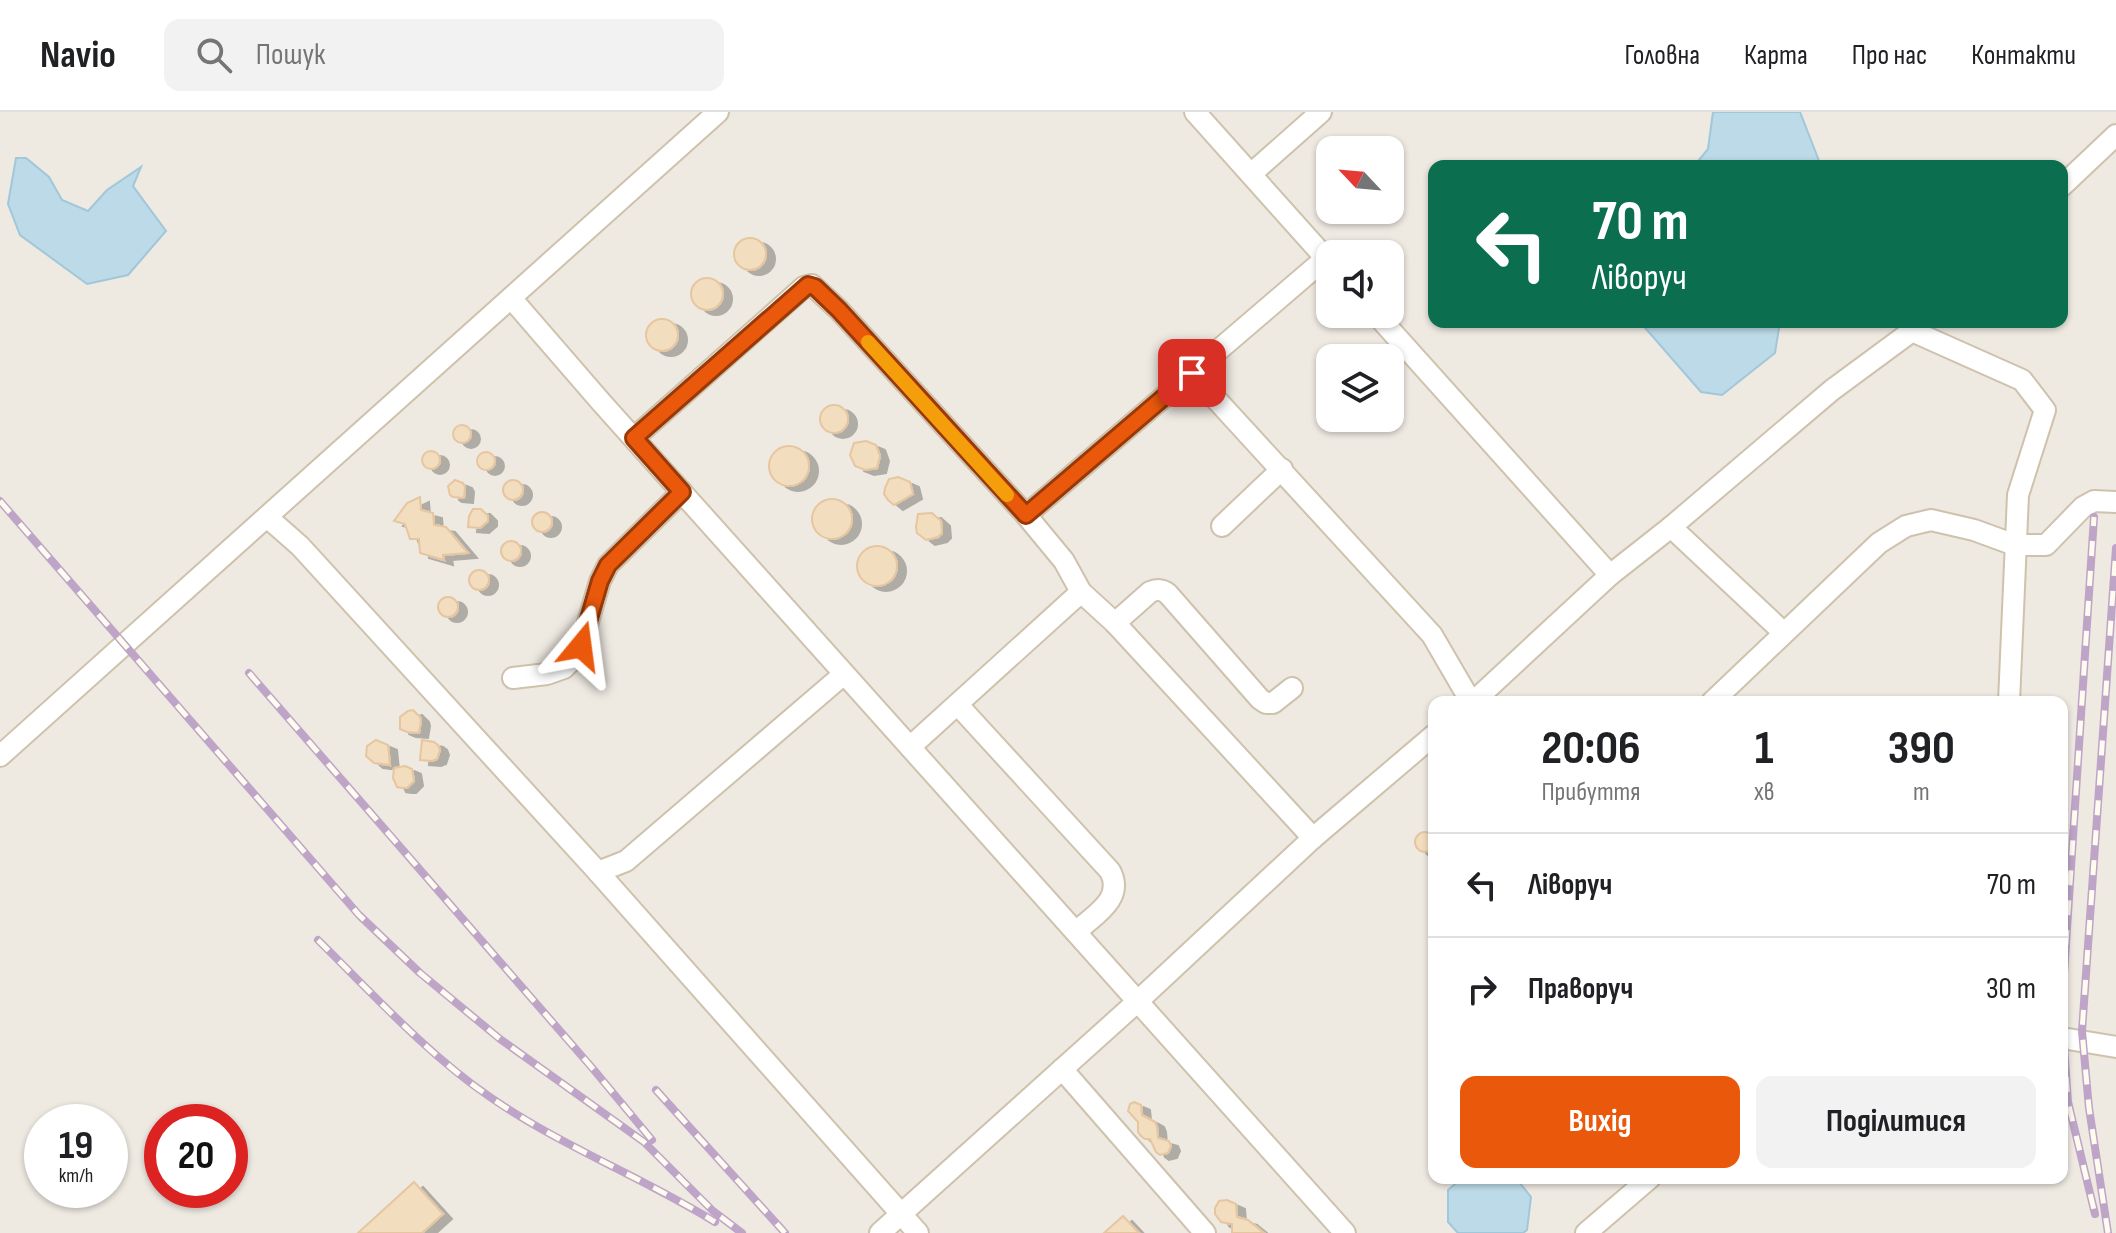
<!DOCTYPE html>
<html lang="uk">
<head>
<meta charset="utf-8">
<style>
	:root { --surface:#fff; --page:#f2f2f2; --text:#202124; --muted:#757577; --line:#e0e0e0; --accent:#ea580c }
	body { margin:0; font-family:"Sofia Sans Condensed",sans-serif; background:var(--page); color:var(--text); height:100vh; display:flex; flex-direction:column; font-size:30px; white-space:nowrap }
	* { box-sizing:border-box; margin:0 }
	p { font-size:26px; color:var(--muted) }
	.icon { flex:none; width:44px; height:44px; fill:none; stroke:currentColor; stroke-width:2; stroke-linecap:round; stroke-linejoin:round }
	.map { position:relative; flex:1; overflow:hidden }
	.drawer { position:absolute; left:1428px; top:584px; width:640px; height:488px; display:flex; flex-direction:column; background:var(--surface); border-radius:16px; box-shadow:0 2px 6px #0004 }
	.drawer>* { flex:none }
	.top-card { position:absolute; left:1428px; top:48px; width:640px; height:168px; border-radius:16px; box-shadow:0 2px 6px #0004; background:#0b6e4f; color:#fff; overflow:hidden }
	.needle { width:52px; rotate:296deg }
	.fabs { position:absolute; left:1316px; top:24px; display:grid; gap:16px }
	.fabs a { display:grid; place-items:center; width:88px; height:88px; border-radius:16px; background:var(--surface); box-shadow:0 2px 6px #0004; font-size:40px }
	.speed { position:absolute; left:24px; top:992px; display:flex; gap:16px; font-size:40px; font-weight:700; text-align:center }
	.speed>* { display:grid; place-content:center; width:104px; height:104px; border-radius:50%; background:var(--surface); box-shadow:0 2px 6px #0004; line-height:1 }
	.speed small { font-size:20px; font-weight:400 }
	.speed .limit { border:12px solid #d22; background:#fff; color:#111 }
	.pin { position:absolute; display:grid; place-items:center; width:68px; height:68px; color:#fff; margin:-34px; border-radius:16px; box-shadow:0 4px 12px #0006 }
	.me { position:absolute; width:88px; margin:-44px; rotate:16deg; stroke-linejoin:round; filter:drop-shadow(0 0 6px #0008) }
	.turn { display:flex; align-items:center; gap:28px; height:168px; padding:0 32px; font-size:36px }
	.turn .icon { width:104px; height:104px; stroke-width:2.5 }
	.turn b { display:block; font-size:56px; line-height:68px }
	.eta { display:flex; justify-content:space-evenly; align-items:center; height:136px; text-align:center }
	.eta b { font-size:48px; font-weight:700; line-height:56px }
	.button { display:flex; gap:16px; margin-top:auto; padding:16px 32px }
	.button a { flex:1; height:92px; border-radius:16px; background:var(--accent); color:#fff; font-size:32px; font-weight:700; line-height:92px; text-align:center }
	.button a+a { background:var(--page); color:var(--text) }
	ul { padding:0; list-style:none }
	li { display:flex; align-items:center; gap:24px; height:104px; padding:0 32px; border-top:2px solid var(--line) }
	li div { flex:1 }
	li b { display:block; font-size:30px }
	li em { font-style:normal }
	header { display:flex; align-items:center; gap:48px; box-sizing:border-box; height:112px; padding:0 40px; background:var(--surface); border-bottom:2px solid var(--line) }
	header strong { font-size:38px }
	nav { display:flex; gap:44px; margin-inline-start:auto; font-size:28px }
	.search { width:560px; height:72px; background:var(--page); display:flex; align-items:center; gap:20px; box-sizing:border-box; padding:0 28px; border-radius:16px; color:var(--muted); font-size:30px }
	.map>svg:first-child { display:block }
	.industrial { fill:#eee9e1; fill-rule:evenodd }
	.water { fill:#bcdae8; stroke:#a1c7da; stroke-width:2 }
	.building { fill:#f3ddbf; stroke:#e6c69f; stroke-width:2; filter:url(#shadow) }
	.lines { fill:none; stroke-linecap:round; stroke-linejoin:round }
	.minor-casing { stroke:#cfc2ad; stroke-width:24 }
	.minor { stroke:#fff; stroke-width:20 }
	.rail-casing { stroke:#bea5c8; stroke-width:8 }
	.rail { stroke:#fffbef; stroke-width:5; stroke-dasharray:15; stroke-linecap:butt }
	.route-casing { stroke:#983908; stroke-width:20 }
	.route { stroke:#ea580c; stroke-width:14 }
	.slow { stroke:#f59e0b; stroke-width:14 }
</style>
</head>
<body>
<header>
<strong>Navio</strong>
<div class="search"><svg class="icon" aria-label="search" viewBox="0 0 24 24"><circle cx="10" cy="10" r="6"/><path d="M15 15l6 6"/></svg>Пошук</div>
<nav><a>Головна</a><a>Карта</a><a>Про нас</a><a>Контакти</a></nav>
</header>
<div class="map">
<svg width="2116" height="1121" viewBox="0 0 2116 1121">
	<defs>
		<filter id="shadow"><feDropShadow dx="9" dy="5" stdDeviation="0" flood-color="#0004"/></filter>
	</defs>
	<rect width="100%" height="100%" fill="#fdf8e8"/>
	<!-- industrial -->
	<path class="industrial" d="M 0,0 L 2116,0 L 2116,1121 L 0,1121 ZM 1330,38 L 1390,38 L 1390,98 L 1330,98 ZM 1434,54 L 2062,54 L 2062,210 L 1434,210 ZM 1330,142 L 1390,142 L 1390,202 L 1330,202 ZM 1330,246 L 1390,246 L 1390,306 L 1330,306 ZM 1434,590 L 2062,590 L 2062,1066 L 1434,1066 ZM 42,1010 L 110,1010 L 110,1078 L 42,1078 ZM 162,1010 L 230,1010 L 230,1078 L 162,1078 Z"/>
	<!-- water -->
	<g class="water">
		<path d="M 1713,0 L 1800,0 L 1821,54 L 1694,54 L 1708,37 Z"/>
		<path d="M 16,46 L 26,46 L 49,65 L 62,88 L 88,99 L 107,78 L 141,55 L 133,74 L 166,119 L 128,163 L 87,172 L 20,123 L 8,92 Z"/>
		<path d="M 1640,210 L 1774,210 L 1779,216 L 1775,241 L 1722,283 L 1701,280 Z"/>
		<path d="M 1462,1066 L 1516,1066 L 1531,1085 L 1527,1118 L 1523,1121 L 1458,1121 L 1448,1110 L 1448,1078 Z"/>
	</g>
	<!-- building -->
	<g class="building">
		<circle cx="750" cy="142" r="16"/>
		<circle cx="707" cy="182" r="16"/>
		<circle cx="662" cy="223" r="16"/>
		<circle cx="834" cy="307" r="14"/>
		<circle cx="462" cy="322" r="9"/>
		<path d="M 866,329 L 876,333 L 880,344 L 877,356 L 865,358 L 855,354 L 850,343 L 854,331 Z"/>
		<circle cx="789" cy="354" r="20"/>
		<circle cx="431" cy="348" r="9"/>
		<circle cx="486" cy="349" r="9"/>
		<path d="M 898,365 L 910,370 L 913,382 L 894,393 L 888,388 L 884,382 L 885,376 L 889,367 Z"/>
		<path d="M 455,368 L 463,371 L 465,375 L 464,386 L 453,385 L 450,383 L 448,374 Z"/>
		<circle cx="513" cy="378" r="10"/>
		<path d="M 420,385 L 421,398 L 433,401 L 434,413 L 446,415 L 468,441 L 443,443 L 444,448 L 420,441 L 419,427 L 410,427 L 405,412 L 394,409 L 407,391 Z"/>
		<circle cx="832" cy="407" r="20"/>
		<path d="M 473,397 L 481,397 L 488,404 L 488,409 L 480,416 L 468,415 L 469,404 Z"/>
		<circle cx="542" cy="410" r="10"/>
		<path d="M 932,401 L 941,409 L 942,421 L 938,425 L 926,428 L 917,421 L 916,415 L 918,402 Z"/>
		<circle cx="511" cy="439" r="10"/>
		<circle cx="877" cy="454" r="20"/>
		<circle cx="479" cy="468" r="10"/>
		<circle cx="448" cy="495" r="10"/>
		<path d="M 413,598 L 420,605 L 421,609 L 419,621 L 407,620 L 400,617 L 400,605 L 408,599 Z"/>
		<path d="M 376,628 L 388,633 L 390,653 L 374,651 L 366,644 L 367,634 Z"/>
		<path d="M 422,628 L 434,630 L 438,633 L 440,638 L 437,647 L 432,649 L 420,648 Z"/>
		<path d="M 405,654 L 412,657 L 414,669 L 407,676 L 402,676 L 397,675 L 393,666 L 394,656 Z"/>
		<circle cx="1425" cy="730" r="10"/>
		<path d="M 1134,990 L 1141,993 L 1142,1003 L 1155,1010 L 1157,1015 L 1158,1026 L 1169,1029 L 1171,1034 L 1168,1041 L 1160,1043 L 1156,1040 L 1150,1027 L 1145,1027 L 1141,1024 L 1138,1020 L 1138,1010 L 1128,999 L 1130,992 Z"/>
		<path d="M 414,1070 L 443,1102 L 422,1121 L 358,1121 Z"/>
		<path d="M 1227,1088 L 1236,1092 L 1237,1105 L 1248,1108 L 1264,1121 L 1232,1121 L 1232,1112 L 1221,1110 L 1215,1102 L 1215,1096 L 1219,1089 Z"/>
		<path d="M 1123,1104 L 1139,1121 L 1104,1121 Z"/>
	</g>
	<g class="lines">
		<!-- minor casing -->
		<g class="minor-casing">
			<g id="minor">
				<path d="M 1195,0 L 1330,151"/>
				<path d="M 1251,62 L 1321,0"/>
				<path d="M 2062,74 L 2116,23"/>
				<path d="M 511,186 L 601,290 L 1345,1121"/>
				<path d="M 1376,202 L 1610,463"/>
				<path d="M 1912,219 L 2022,268 L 2045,298 L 2018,383 L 2009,590"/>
				<path d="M 1192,261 L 1432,523 L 1471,590"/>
				<path d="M 634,326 L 804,175 L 812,173 L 839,198 L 1026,403 L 1064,449 L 1081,480 L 1115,511 L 1313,726"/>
				<path d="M 1026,403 L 1326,146"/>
				<path d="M 267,405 L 300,434 L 598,760 L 626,749 L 844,562"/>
				<path d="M 1222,414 L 1282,357"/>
				<path d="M 1671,415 L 1784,521"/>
				<path d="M 1115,511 L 1150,480 C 1157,477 1162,477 1168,482 L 1260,587 L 1266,591 L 1273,591 L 1292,576"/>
				<path d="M 513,566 L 547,562 L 564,556 L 572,548 L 581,534 L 600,469 L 608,453 L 682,380"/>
				<path d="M 1473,590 L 1610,463 L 1671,415 L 1832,278 L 1912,219 L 1922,210"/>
				<path d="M 1712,590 L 1879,431 L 1906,414 L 1931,408 L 1974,418 L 2015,433 L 2046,433 L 2083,395 L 2094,389 L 2116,390"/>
				<path d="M 958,593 L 1110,759 C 1125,787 1094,803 1076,820"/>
				<path d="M 910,635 L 1081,480"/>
				<path d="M 0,644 L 718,0"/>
				<path d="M 598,760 L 918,1121"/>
				<path d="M 2062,926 L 2116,935"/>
				<path d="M 1062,957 L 1205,1121"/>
				<path d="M 880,1121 L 1138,889 L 1313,726 L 1434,623"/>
				<path d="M 1586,1121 L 1650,1066"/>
			</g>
		</g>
		<!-- minor -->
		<use href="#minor" class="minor"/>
		<!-- rail casing -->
		<g class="rail-casing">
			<g id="rail">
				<path d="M 0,389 L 359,803 L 420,861 L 500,927 L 644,1030 L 713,1099 L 742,1121"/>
				<path d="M 249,561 L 594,958 L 652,1028"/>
				<path d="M 318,828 C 372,881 427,942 490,985 C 561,1034 642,1065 715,1110"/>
				<path d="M 2062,893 L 2094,405"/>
				<path d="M 2062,905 L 2068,990 L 2095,1102"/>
				<path d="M 656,978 L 785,1121"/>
				<path d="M 2108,1121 L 2089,996 L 2082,919 L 2116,436"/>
			</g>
		</g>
		<!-- rail -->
		<use href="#rail" class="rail"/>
	</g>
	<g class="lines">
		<!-- route casing -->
		<g class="route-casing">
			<path id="route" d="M 581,534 L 600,469 L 608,453 L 682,380 L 634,326 L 808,173 L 815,175 L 839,198 L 1026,403 L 1192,261"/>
		</g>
		<!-- route -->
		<use href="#route" class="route"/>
		<!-- slow -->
		<path class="slow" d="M 868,230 L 1007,383"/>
	</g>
</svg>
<div class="fabs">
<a><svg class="needle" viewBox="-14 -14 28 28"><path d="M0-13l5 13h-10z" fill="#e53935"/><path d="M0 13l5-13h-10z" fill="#757577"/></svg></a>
<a><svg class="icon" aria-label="sound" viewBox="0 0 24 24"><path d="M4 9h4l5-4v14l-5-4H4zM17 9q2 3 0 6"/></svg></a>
<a><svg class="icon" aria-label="layers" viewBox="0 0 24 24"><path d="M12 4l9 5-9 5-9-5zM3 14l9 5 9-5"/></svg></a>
</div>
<div class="speed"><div>19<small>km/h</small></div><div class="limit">20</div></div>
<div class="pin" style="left:1192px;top:261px;background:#d93025"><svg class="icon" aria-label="arrive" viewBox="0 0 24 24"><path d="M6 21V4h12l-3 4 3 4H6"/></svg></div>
<svg class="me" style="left:581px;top:534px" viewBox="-20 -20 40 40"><path d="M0-17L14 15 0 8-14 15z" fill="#ea580c" stroke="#fff" stroke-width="4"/></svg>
<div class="top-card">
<div class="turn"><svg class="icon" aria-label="left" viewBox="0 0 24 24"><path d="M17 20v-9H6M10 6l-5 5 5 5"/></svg><div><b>70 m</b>Ліворуч</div></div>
</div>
<section class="drawer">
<div class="eta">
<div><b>20:06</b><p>Прибуття</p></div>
<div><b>1</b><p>хв</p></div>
<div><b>390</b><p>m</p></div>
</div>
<ul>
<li><svg class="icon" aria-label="left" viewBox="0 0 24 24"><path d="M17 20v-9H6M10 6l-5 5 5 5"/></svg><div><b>Ліворуч</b></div><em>70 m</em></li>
<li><svg class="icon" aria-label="right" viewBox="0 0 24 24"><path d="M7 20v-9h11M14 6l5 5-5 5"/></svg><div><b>Праворуч</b></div><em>30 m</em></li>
</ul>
<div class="button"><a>Вихід</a><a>Поділитися</a></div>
</section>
</div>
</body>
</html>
